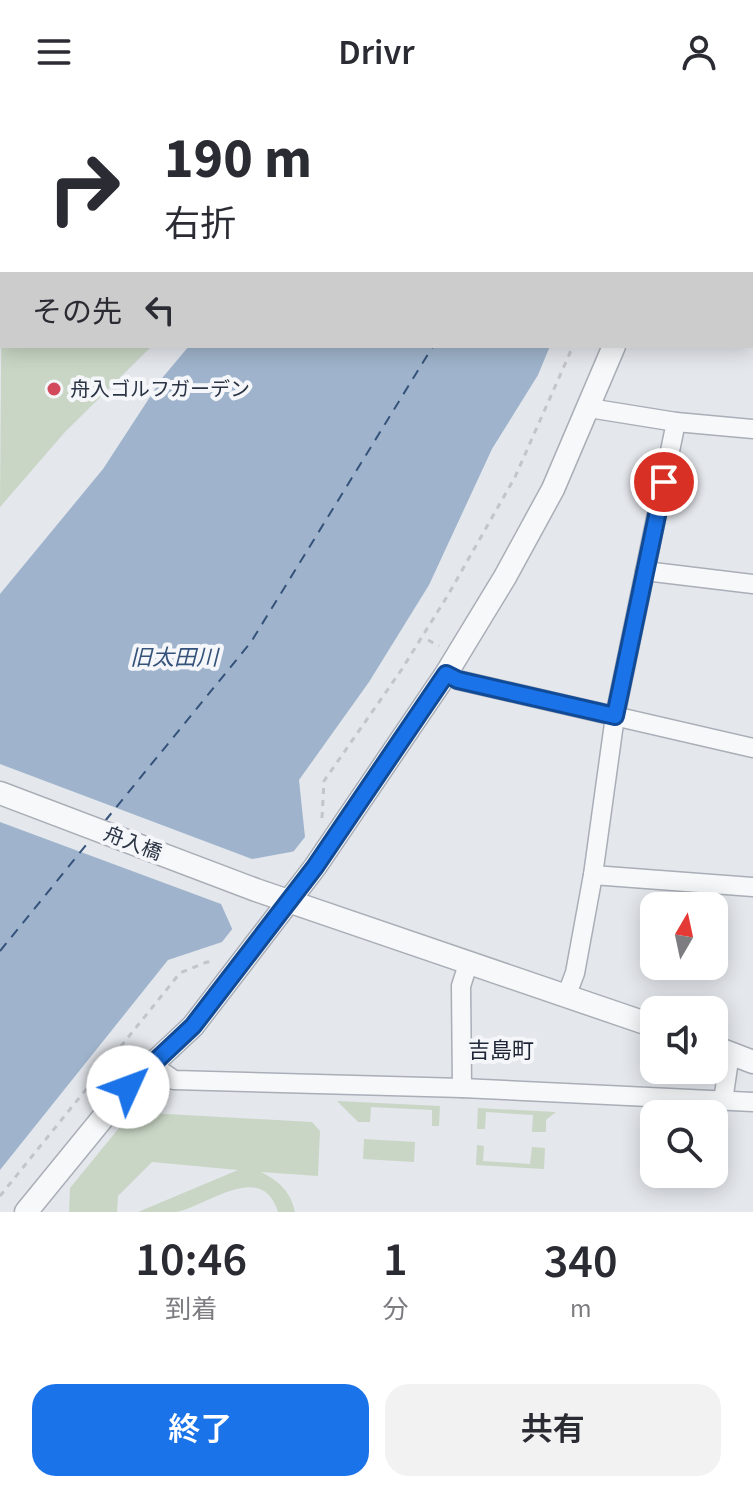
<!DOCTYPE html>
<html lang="ja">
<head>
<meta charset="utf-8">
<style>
	:root { --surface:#fff; --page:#f2f2f3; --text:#2b2b33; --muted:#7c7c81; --accent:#1a73e8 }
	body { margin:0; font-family:"Source Sans 3","Noto Sans JP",sans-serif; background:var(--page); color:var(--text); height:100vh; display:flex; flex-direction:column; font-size:30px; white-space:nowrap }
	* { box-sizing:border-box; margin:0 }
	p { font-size:26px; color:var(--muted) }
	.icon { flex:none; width:44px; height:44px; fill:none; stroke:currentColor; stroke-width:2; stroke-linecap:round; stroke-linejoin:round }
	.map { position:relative; height:1108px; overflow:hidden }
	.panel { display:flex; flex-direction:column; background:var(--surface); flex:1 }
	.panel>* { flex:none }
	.hud { position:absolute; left:0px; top:0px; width:754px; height:244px; box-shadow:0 4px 20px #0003; background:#fff; color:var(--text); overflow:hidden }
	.needle { width:52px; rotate:9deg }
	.controls { position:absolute; left:640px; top:788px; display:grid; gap:16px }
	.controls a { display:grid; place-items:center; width:88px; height:88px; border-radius:16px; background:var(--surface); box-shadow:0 4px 20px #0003; font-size:40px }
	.pin { position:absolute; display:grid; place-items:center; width:68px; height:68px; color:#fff; margin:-34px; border:4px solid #fff; border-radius:50%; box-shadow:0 2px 8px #0007 }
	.me { position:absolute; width:88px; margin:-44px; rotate:47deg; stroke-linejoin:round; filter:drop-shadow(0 0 6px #0008) }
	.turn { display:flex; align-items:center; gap:28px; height:168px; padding:0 32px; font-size:36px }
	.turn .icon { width:104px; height:104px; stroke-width:2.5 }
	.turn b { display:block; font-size:56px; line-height:68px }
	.then { display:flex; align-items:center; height:76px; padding:0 32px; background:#0003; gap:16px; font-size:30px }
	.eta { display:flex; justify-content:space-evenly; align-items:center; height:136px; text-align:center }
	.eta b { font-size:48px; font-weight:600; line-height:56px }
	.action { display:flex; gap:16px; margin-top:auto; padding:16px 32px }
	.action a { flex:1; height:92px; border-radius:24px; background:var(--accent); color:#fff; font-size:32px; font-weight:600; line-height:92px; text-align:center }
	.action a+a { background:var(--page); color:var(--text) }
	header { display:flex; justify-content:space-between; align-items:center; height:104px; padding:0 32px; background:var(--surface); font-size:36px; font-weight:600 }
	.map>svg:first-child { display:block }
	.green { fill:#c9d6c5 }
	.water { fill:#9fb4cc }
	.pier { fill:#e4e7ec }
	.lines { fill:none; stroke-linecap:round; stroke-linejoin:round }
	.ferry { stroke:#34527a; stroke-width:2; stroke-dasharray:10 8; stroke-linecap:butt }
	.minor-casing { stroke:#a9aeb7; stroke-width:21 }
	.tertiary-casing { stroke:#a9aeb7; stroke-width:25 }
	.path { stroke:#c2c5cb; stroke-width:3; stroke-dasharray:6 6; stroke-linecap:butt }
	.minor { stroke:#f7f8fa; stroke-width:18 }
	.tertiary { stroke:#f7f8fa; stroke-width:22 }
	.route-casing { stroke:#114b97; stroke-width:20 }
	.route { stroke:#1a73e8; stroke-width:14 }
	.poi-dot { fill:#d1495b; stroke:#f4f6f9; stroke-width:3 }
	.labels { text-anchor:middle; stroke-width:8; stroke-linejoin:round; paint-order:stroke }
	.poi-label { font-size:20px; fill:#2b3445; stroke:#f4f6f9; text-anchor:start }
	.street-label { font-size:20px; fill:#2b3445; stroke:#f4f6f9 }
	.water-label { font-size:22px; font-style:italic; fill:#34527a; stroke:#f4f6f9 }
	.neighbourhood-label { font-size:22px; fill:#1d2536; stroke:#f4f6f9 }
</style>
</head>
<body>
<header><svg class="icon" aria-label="menu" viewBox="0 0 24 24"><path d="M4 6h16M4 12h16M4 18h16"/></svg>Drivr<svg class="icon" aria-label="person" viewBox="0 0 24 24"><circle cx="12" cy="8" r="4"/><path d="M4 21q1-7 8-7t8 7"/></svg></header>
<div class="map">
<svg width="753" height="1108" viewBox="0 0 753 1108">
	<rect width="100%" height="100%" fill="#e4e7ec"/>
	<!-- green -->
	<g class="green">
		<path d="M 2,137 L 2,242 L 152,242 L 65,328 L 0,403 Z"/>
		<path d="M 337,997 L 440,1002 L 439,1022 L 432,1022 L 432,1006 L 371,1003 L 370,1018 L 358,1018 Z"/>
		<path d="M 478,1004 L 556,1008 L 546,1016 L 546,1028 L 532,1028 L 533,1011 L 486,1008 L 485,1025 L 477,1025 Z"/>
		<path d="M 132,1008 L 312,1018 L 320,1027 L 318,1072 L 261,1068 C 279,1077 291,1088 295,1108 L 278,1108 C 262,1055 206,1103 176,1108 C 164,1108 150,1108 138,1108 L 238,1066 L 152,1058 L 118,1092 L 117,1108 L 69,1108 L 70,1084 Z"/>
		<path d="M 364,1035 L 415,1038 L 414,1058 L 363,1055 Z"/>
		<path d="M 477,1041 L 484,1042 L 483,1057 L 530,1060 L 532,1043 L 545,1044 L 544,1065 L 476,1061 Z"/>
	</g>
	<!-- water -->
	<g class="water">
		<path d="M 301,0 L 640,0 L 300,2 Z"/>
		<path d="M 189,242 L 550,242 L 538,271 L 492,345 L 429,481 L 369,578 L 299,676 L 305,733 L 222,838 L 168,856 L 0,1066 L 0,490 L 103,365 L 163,273 Z"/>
	</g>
	<!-- pier -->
	<path class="pier" d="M 0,660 L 252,755 L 296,747 L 234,829 L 221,800 L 0,718 Z"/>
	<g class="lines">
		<!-- ferry -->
		<g class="ferry">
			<path d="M 549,2 L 549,0"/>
			<path d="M 105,717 L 251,538 L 433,242"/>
			<path d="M 0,847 L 91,735"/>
		</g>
		<!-- minor casing -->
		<g class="minor-casing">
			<g id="minor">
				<path d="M 752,190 L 753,190"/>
				<path d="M 589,304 L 676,318 L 753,325"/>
				<path d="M 645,467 L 753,480"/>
				<path d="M 446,570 L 458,576 L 753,644"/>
				<path d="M 593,771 L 753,783"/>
				<path d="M 567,890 L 575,869 L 593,771 L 615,612 L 676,318"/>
				<path d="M 152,961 L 174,976 L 462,984 L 753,998"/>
				<path d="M 462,984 L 461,882 L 469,857"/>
				<path d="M 723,997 L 730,949"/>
			</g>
		</g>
		<!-- tertiary casing -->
		<g class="tertiary-casing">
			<g id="tertiary">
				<path d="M 24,2 L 25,0"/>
				<path d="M 701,2 L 702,0"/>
				<path d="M 0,39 L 2,36"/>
				<path d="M 0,689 L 256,786 L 654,922"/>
				<path d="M 714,943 L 753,958"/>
				<path d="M 26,1108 L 128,983 L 193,922 L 315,763 L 446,570 L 505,473 L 553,385 L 614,242"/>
			</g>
		</g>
		<!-- path -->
		<g class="path">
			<path d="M 663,2 L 664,0"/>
			<path d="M 428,536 L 439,542"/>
			<path d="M 322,714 L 324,677 L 402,565 L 448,491 L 515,373 L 573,242"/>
			<path d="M 0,1092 L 180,869 L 207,858 L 214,859"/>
		</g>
		<!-- minor -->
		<use href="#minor" class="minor"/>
		<!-- tertiary -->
		<use href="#tertiary" class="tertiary"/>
	</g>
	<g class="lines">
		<!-- route casing -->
		<g class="route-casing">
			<path id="route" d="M 128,983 L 193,922 L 315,763 L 446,570 L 458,576 L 615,612 L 664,378"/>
		</g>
		<!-- route -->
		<use href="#route" class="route"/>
	</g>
	<!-- markers -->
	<circle class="poi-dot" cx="54" cy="285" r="8"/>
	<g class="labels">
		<!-- poi labels -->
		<g class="poi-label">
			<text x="70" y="292">舟入ゴルフガーデン</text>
		</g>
		<!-- street labels -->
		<g class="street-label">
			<text transform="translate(133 739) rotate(21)" y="7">舟入橋</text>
		</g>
		<!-- water labels -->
		<g class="water-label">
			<text x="174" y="561">旧太田川</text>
		</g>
		<!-- neighbourhood labels -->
		<g class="neighbourhood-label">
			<text x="501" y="954">吉島町</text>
		</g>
	</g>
</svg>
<div class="controls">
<a><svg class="needle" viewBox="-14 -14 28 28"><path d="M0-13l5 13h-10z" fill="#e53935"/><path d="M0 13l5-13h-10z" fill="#7c7c81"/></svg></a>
<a><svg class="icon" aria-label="sound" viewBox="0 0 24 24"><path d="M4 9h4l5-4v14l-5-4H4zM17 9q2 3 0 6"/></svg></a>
<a><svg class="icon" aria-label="search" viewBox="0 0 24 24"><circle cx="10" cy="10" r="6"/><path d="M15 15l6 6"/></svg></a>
</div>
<div class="pin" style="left:664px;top:378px;background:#d93025"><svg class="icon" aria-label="arrive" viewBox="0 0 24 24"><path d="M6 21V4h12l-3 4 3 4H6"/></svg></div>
<svg class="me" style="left:128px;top:983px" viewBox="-20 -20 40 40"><circle r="19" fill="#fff"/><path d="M0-13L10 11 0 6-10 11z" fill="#1a73e8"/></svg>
<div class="hud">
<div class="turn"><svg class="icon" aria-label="right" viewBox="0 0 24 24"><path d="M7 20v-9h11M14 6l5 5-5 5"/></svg><div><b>190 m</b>右折</div></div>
<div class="then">その先<svg class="icon" aria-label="left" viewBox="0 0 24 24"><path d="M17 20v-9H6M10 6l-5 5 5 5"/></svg></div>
</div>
</div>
<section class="panel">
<div class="eta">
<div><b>10:46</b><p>到着</p></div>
<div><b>1</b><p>分</p></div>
<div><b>340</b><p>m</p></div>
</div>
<div class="action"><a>終了</a><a>共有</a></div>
</section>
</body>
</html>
